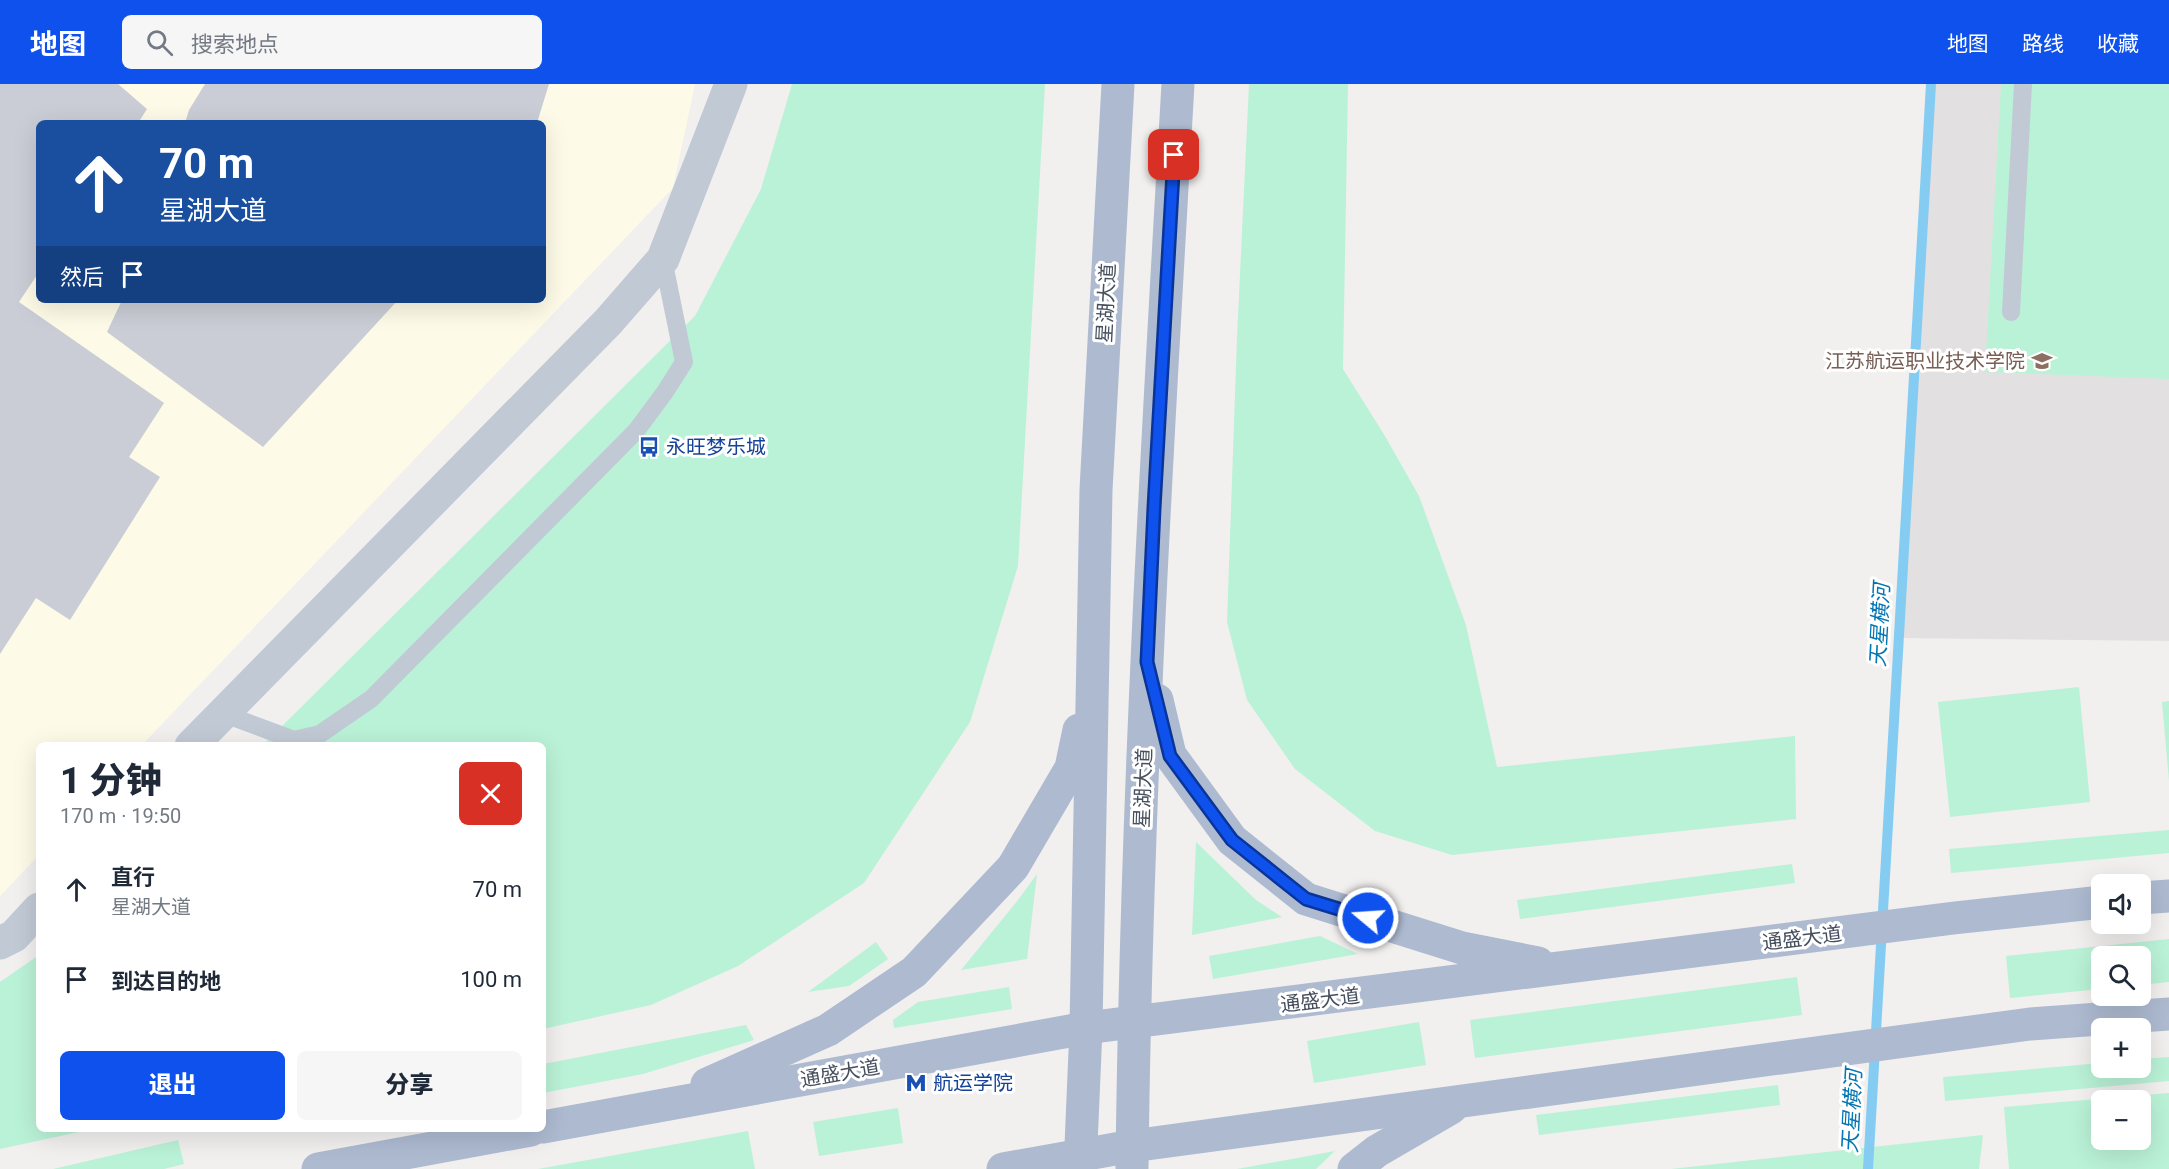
<!DOCTYPE html>
<html lang="zh">
<head>
<meta charset="utf-8">
<style>
	:root { --surface:#fff; --page:#f6f6f7; --text:#1f2937; --muted:#747a83; --accent:#0e51ed }
	body { margin:0; font-family:Roboto,"Noto Sans SC",sans-serif; background:var(--page); color:var(--text); height:100vh; display:flex; flex-direction:column; font-size:22px; white-space:nowrap }
	* { box-sizing:border-box; margin:0 }
	p { font-size:20px; color:var(--muted) }
	.icon { flex:none; width:33px; height:33px; fill:none; stroke:currentColor; stroke-width:2; stroke-linecap:round; stroke-linejoin:round }
	.map { position:relative; flex:1; overflow:hidden }
	.sheet { position:absolute; left:36px; top:658px; width:510px; height:390px; display:flex; flex-direction:column; background:var(--surface); border-radius:9px; box-shadow:0 6px 24px #0002 }
	.sheet>* { flex:none }
	.guide { position:absolute; left:36px; top:36px; width:510px; height:183px; border-radius:9px; box-shadow:0 6px 24px #0002; background:#1a4fa0; color:#fff; overflow:hidden }
	.fabs { position:absolute; left:2091px; top:790px; display:grid; gap:12px }
	.fabs a { display:grid; place-items:center; width:60px; height:60px; border-radius:9px; background:var(--surface); box-shadow:0 6px 24px #0002; font-size:30px }
	.pin { position:absolute; display:grid; place-items:center; width:51px; height:51px; color:#fff; margin:-26px; border-radius:12px; box-shadow:0 3px 9px #0006 }
	.me { position:absolute; width:66px; margin:-33px; rotate:288deg; stroke-linejoin:round; filter:drop-shadow(0 0 4px #0008) }
	.turn { display:flex; align-items:center; gap:21px; height:126px; padding:0 24px; font-size:27px }
	.turn .icon { width:78px; height:78px; stroke-width:2.5 }
	.turn b { display:block; font-size:42px; line-height:51px }
	.then { display:flex; align-items:center; height:57px; padding:0 24px; background:#0003; gap:12px; font-size:22px }
	.round { display:grid; place-items:center; flex:none; width:63px; height:63px; border-radius:9px; background:var(--page) }
	.head { display:flex; align-items:center; justify-content:space-between; height:102px; padding:0 24px }
	h1 { font-size:36px; font-weight:800; line-height:45px }
	.primary-button { display:flex; gap:12px; margin-top:auto; padding:12px 24px }
	.primary-button a { flex:1; height:69px; border-radius:9px; background:var(--accent); color:#fff; font-size:24px; font-weight:800; line-height:69px; text-align:center }
	.primary-button a+a { background:var(--page); color:var(--text) }
	ul { padding:0; list-style:none }
	li { display:flex; align-items:center; gap:18px; height:90px; padding:0 24px }
	li div { flex:1 }
	li b { display:block; font-size:22px }
	li em { font-style:normal }
	header { display:flex; align-items:center; gap:36px; box-sizing:border-box; height:84px; padding:0 30px; background:var(--accent); color:#fff }
	header strong { font-size:28px }
	nav { display:flex; gap:33px; margin-inline-start:auto; font-size:21px }
	.search { width:420px; height:54px; background:var(--page); display:flex; align-items:center; gap:15px; box-sizing:border-box; padding:0 21px; border-radius:9px; color:var(--muted); font-size:22px }
	.map>svg:first-child { display:block }
	.commercial { fill:#fdfae7; fill-rule:evenodd }
	.education { fill:#e3e0e1 }
	.green { fill:#baf2d7; fill-rule:evenodd }
	.lines { fill:none; stroke-linecap:round; stroke-linejoin:round }
	.stream { stroke:#85ccf2; stroke-width:10 }
	.building { fill:#cacdd5 }
	.lane { stroke:#c1c9d5; stroke-width:18 }
	.street { stroke:#c1c9d5; stroke-width:33 }
	.primary { stroke:#adbad0; stroke-width:33 }
	.route-casing { stroke:#09359a; stroke-width:15 }
	.route { stroke:#0e51ed; stroke-width:10 }
	.labels { text-anchor:middle; stroke-width:6; stroke-linejoin:round; paint-order:stroke }
	.street-label { font-size:20px; fill:#464f5e; stroke:#fff }
	.education-label { font-size:20px; fill:#785e54; stroke:#fff; text-anchor:end }
	.transit-label { font-size:20px; fill:#164399; stroke:#fff; text-anchor:start }
	.water-label { font-size:21px; font-style:italic; fill:#0377b3; stroke:#fff }
</style>
</head>
<body>
<header>
<strong>地图</strong>
<div class="search"><svg class="icon" aria-label="search" viewBox="0 0 24 24"><circle cx="10" cy="10" r="6"/><path d="M15 15l6 6"/></svg>搜索地点</div>
<nav><a>地图</a><a>路线</a><a>收藏</a></nav>
</header>
<div class="map">
<svg width="2169" height="1085" viewBox="0 0 2169 1085">
	<rect width="100%" height="100%" fill="#f2efef"/>
	<!-- commercial -->
	<path class="commercial" d="M 0,0 L 695,0 L 673,104 L 142,661 L 39,662 L 39,771 L 0,812 ZM 39,39 L 543,39 L 543,216 L 39,216 Z"/>
	<!-- education -->
	<path class="education" d="M 1931,0 L 2169,0 L 2169,557 L 1899,554 Z"/>
	<!-- green -->
	<g class="green">
		<path d="M 792,0 L 1045,0 L 1018,482 L 970,638 L 864,799 L 738,882 L 651,921 L 543,945 L 543,662 L 262,662 L 695,232 L 761,105 Z"/>
		<path d="M 1249,0 L 1348,0 L 1343,285 L 1385,352 L 1419,412 L 1466,541 L 1497,683 L 1795,652 L 1796,735 L 1452,771 L 1375,747 L 1295,685 L 1247,616 L 1227,538 L 1237,254 Z"/>
		<path d="M 2001,0 L 2169,0 L 2169,295 L 1985,288 Z"/>
		<path d="M 2079,603 L 2090,718 L 1950,733 L 1938,618 Z"/>
		<path d="M 2169,617 L 2169,697 L 2162,618 Z"/>
		<path d="M 2169,746 L 2169,769 L 1951,789 L 1949,765 Z"/>
		<path d="M 1196,758 L 1256,816 L 1282,833 L 1192,851 Z"/>
		<path d="M 1792,780 L 1795,799 L 1520,835 L 1517,816 Z"/>
		<path d="M 1037,790 L 1027,875 L 961,886 L 1018,816 Z"/>
		<path d="M 1320,852 L 1358,870 L 1213,895 L 1209,872 Z"/>
		<path d="M 2169,855 L 2169,898 L 2141,901 L 2140,873 L 2102,873 L 2101,905 L 2010,914 L 2006,872 Z"/>
		<path d="M 876,858 L 888,875 L 849,902 L 808,908 Z"/>
		<path d="M 39,871 L 39,1046 L 88,1046 L 0,1065 L 0,898 Z"/>
		<path d="M 1797,893 L 1802,931 L 1475,974 L 1470,936 Z"/>
		<path d="M 1009,903 L 1012,925 L 894,944 L 893,936 L 918,918 Z"/>
		<path d="M 1419,938 L 1426,981 L 1314,999 L 1307,957 Z"/>
		<path d="M 746,941 L 754,956 L 643,990 L 543,1009 L 543,980 Z"/>
		<path d="M 2169,973 L 2169,997 L 1945,1017 L 1943,993 L 2101,979 L 2102,984 L 2140,984 L 2141,975 Z"/>
		<path d="M 1778,1001 L 1780,1021 L 1539,1051 L 1536,1031 Z"/>
		<path d="M 2169,1009 L 2169,1085 L 2009,1085 L 2004,1023 ZM 2102,1017 L 2140,1017 L 2140,1056 L 2102,1056 Z"/>
		<path d="M 898,1024 L 903,1059 L 819,1072 L 813,1038 Z"/>
		<path d="M 748,1047 L 755,1085 L 538,1085 Z"/>
		<path d="M 1983,1051 L 1979,1085 L 1671,1085 Z"/>
		<path d="M 178,1056 L 184,1080 L 164,1085 L 53,1085 Z"/>
		<path d="M 1335,1067 L 1316,1085 L 1237,1085 Z"/>
	</g>
	<g class="lines">
		<!-- stream -->
		<path class="stream" d="M 1868,1085 L 1931,0"/>
	</g>
	<!-- building -->
	<g class="building">
		<path d="M 0,0 L 118,0 L 147,25 L 138,39 L 39,39 L 39,188 L 19,218 L 164,319 L 129,373 L 160,393 L 70,536 L 36,514 L 0,570 Z"/>
		<path d="M 205,0 L 549,0 L 537,39 L 185,39 L 189,26 Z"/>
		<path d="M 122,216 L 398,216 L 263,363 L 107,248 Z"/>
	</g>
	<g class="lines">
		<!-- lane -->
		<g class="lane">
			<path d="M 2011,228 L 2023,0"/>
			<path d="M 222,629 L 294,656 L 320,650 L 371,615 L 636,347 L 665,308 L 684,278 L 663,175"/>
		</g>
		<!-- street -->
		<g class="street">
			<path d="M 191,662 L 608,238 L 663,175 L 731,0"/>
			<path d="M 0,859 L 14,852 L 39,825"/>
		</g>
		<!-- primary -->
		<g class="primary">
			<path d="M 1157,616 L 1170,671 L 1232,756 L 1306,815 L 1462,864 L 1538,879"/>
			<path d="M 2140,814 L 2169,812"/>
			<path d="M 707,1000 L 828,946 L 914,888 L 1013,783 L 1071,684 L 1079,646"/>
			<path d="M 543,1043 L 1086,944 L 1954,834 L 2102,818"/>
			<path d="M 1132,1083 C 1136,722 1157,361 1178,0"/>
			<path d="M 318,1085 L 531,1046"/>
			<path d="M 1003,1085 L 1132,1062 L 2030,940 L 2169,930"/>
			<path d="M 1080,1085 L 1086,944 L 1096,406 L 1118,0"/>
			<path d="M 1354,1085 L 1377,1067 L 1451,1024"/>
		</g>
	</g>
	<g class="lines">
		<!-- route casing -->
		<g class="route-casing">
			<path id="route" d="M 1174,71 L 1154,424 L 1147,578 L 1170,672 L 1232,756 L 1306,815 L 1368,834"/>
		</g>
		<!-- route -->
		<use href="#route" class="route"/>
	</g>
	<!-- icons -->
	<defs>
		<g id="university-bare" transform="scale(1.62)"><path d="M0-5L7-2L0 1L-7-2ZM-4 1L0 2.5L4 1V4Q0 6-4 4Z" fill="#8d6e63" stroke="#fff" stroke-width="2.5" paint-order="stroke"/></g>
		<g id="bus-bare" transform="scale(1.62)"><path d="M-5-6H5V4H4V6H2V4H-2V6H-4V4H-5ZM-3.5-4V0h7V-4ZM-3.5 1.2v1.5H-2V1.2ZM2 1.2v1.5H3.5V1.2Z" fill="#1a4fb4" stroke="#fff" stroke-width="2.5" paint-order="stroke"/></g>
		<g id="metro-bare" transform="scale(1.62)"><path d="M-5.5 5V-5H-3L0 0L3-5H5.5V5H3V-.5L0 4L-3-.5V5Z" fill="#1a4fb4" stroke="#fff" stroke-width="2.5" paint-order="stroke"/></g>
	</defs>
	<g fill-rule="evenodd">
		<use href="#university-bare" x="2042" y="277"/>
		<use href="#bus-bare" x="649" y="363"/>
		<use href="#metro-bare" x="916" y="999"/>
	</g>
	<g class="labels">
		<!-- street labels -->
		<g class="street-label">
			<text transform="translate(1106 219) rotate(-87)" y="7">星湖大道</text>
			<text transform="translate(1143 704) rotate(-88)" y="7">星湖大道</text>
			<text transform="translate(1802 854) rotate(-7)" y="7">通盛大道</text>
			<text transform="translate(1320 916) rotate(-7)" y="7">通盛大道</text>
			<text transform="translate(840 989) rotate(-10)" y="7">通盛大道</text>
		</g>
		<!-- education labels -->
		<g class="education-label">
			<text x="2025" y="284">江苏航运职业技术学院</text>
		</g>
		<!-- transit labels -->
		<g class="transit-label">
			<text x="666" y="370">永旺梦乐城</text>
			<text x="933" y="1006">航运学院</text>
		</g>
		<!-- water labels -->
		<g class="water-label">
			<text transform="translate(1880 541) rotate(-87)" y="7">天星横河</text>
			<text transform="translate(1852 1027) rotate(-87)" y="7">天星横河</text>
		</g>
	</g>
</svg>
<div class="fabs">
<a><svg class="icon" aria-label="sound" viewBox="0 0 24 24"><path d="M4 9h4l5-4v14l-5-4H4zM17 9q2 3 0 6"/></svg></a>
<a><svg class="icon" aria-label="search" viewBox="0 0 24 24"><circle cx="10" cy="10" r="6"/><path d="M15 15l6 6"/></svg></a>
<a>+</a>
<a>−</a>
</div>
<div class="pin" style="left:1174px;top:71px;background:#d93025"><svg class="icon" aria-label="arrive" viewBox="0 0 24 24"><path d="M6 21V4h12l-3 4 3 4H6"/></svg></div>
<svg class="me" style="left:1368px;top:834px" viewBox="-20 -20 40 40"><circle r="17" fill="#0e51ed" stroke="#fff" stroke-width="3"/><path d="M0-11L8 9 0 5-8 9z" fill="#fff"/></svg>
<div class="guide">
<div class="turn"><svg class="icon" aria-label="ahead" viewBox="0 0 24 24"><path d="M12 20V5M6 11l6-6 6 6"/></svg><div><b>70 m</b>星湖大道</div></div>
<div class="then">然后<svg class="icon" aria-label="arrive" viewBox="0 0 24 24"><path d="M6 21V4h12l-3 4 3 4H6"/></svg></div>
</div>
<section class="sheet">
<div class="head"><div><h1>1 分钟</h1><p>170 m · 19:50</p></div><a class="round" style="background:#d93025;color:#fff"><svg class="icon" aria-label="close" viewBox="0 0 24 24"><path d="M6 6l12 12M18 6L6 18"/></svg></a></div>
<ul>
<li><svg class="icon" aria-label="ahead" viewBox="0 0 24 24"><path d="M12 20V5M6 11l6-6 6 6"/></svg><div><b>直行</b><p>星湖大道</p></div><em>70 m</em></li>
<li><svg class="icon" aria-label="arrive" viewBox="0 0 24 24"><path d="M6 21V4h12l-3 4 3 4H6"/></svg><div><b>到达目的地</b></div><em>100 m</em></li>
</ul>
<div class="primary-button"><a>退出</a><a>分享</a></div>
</section>
</div>
</body>
</html>
